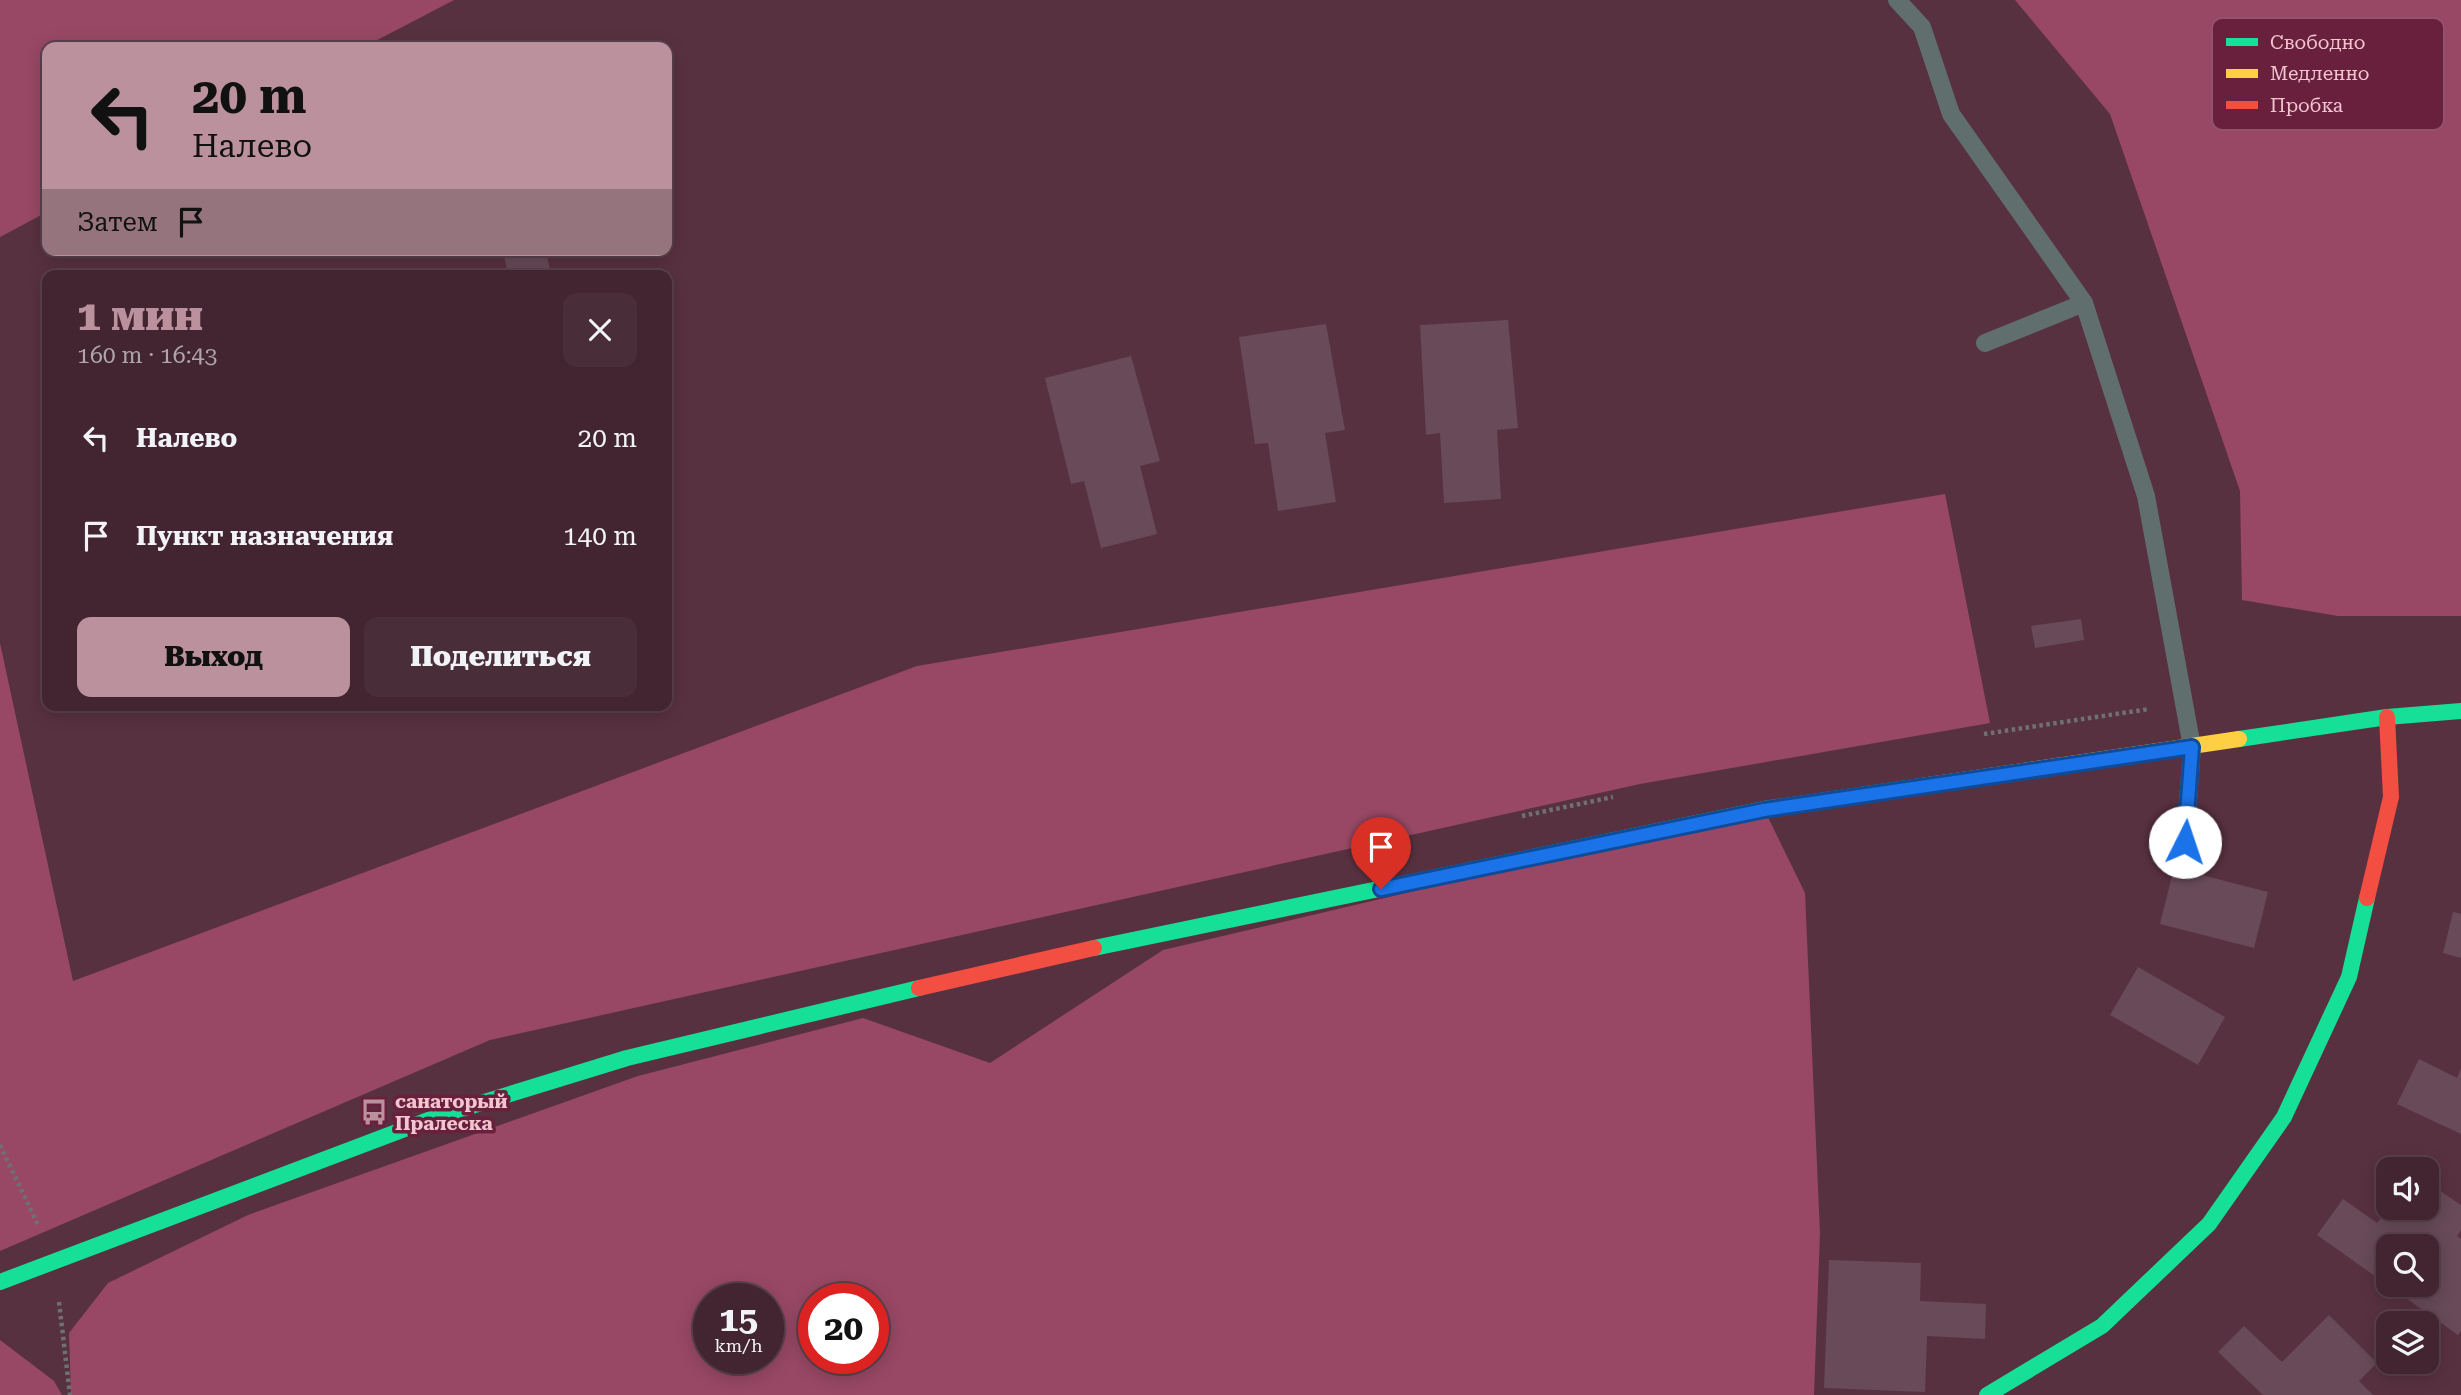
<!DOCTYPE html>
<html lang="ru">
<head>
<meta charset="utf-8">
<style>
	:root { --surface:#422530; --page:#492d38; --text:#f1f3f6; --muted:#aea5ab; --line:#5a424c; --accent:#bc919e }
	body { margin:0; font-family:"Roboto Serif",serif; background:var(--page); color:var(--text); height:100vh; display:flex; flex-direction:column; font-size:26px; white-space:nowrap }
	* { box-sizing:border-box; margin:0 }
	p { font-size:23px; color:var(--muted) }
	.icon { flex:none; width:38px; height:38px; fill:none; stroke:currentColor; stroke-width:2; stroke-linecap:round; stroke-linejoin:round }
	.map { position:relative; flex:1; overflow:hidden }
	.sheet { position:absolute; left:42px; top:270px; width:630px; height:441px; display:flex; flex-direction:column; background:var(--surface); border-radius:14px; box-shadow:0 4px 18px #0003,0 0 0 2px var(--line) }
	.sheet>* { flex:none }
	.guide { position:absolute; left:42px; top:42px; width:630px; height:214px; border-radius:14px; box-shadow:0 4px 18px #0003,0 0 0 2px var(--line); background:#bc919e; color:#111; overflow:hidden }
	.buttons { position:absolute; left:2376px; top:1157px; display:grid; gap:14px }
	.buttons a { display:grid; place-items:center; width:63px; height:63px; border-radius:14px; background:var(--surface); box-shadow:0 4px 18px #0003,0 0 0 2px var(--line); font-size:35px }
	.speed { position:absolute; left:693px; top:1283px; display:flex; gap:14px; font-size:35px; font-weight:700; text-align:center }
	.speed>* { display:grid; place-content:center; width:91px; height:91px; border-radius:50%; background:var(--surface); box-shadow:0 4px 18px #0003,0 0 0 2px var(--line); line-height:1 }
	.speed small { font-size:18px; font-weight:400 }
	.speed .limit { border:10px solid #d22; background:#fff; color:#111 }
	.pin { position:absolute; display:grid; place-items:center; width:60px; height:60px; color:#fff; margin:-72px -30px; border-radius:50% 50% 50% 0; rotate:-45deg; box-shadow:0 0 7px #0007 }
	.pin .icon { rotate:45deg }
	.me { position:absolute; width:77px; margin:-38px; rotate:4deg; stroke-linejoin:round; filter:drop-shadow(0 0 5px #0008) }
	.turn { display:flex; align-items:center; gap:24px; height:147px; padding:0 35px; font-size:32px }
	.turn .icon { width:91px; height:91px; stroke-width:2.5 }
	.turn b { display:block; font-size:49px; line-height:60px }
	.then { display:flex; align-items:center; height:66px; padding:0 35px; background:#0003; gap:14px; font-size:26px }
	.round { display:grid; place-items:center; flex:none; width:74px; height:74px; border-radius:14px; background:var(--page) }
	.overview { display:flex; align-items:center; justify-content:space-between; height:119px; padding:0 35px }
	h1 { font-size:42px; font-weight:800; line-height:52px; color:var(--accent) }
	.cta { display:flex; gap:14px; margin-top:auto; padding:14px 35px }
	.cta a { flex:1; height:80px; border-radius:14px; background:var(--accent); color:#111; font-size:28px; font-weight:800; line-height:80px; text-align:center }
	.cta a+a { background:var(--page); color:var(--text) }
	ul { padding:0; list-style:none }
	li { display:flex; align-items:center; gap:21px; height:98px; padding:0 35px }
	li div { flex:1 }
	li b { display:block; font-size:26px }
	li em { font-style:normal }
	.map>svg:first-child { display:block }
	.forest { fill:#984864; fill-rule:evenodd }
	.building { fill:#684a58; fill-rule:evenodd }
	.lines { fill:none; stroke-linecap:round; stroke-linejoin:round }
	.path { stroke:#6e7072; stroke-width:4.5; stroke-dasharray:3.5 3.5; stroke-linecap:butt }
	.lane { stroke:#606f6d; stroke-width:18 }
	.fast { stroke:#16e098; stroke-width:16 }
	.slow { stroke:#ffcf43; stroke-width:16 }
	.jam { stroke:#f24e42; stroke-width:16 }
	.route-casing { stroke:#114b97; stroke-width:18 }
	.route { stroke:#1a73e8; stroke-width:12 }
	.labels { text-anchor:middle; stroke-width:7; stroke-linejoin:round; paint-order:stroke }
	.poi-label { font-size:19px; font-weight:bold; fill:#f2c5d1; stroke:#69203c; text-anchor:start }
	.key { fill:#69203c; stroke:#925269; stroke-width:2 }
	.key-label { font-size:19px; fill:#f2c5d1 }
</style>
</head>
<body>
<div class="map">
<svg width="2461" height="1395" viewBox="0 0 2461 1395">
	<rect width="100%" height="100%" fill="#583140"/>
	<!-- forest -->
	<g class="forest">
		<path d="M 0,0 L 454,0 L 364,47 L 47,47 L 47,212 L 0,237 Z"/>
		<path d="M 2015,0 L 2461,0 L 2461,616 L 2338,616 L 2242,600 L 2240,491 L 2110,114 Z"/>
		<path d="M 1945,494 L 1990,723 L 1640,784 L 490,1040 L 0,1251 L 0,643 L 73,981 L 917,666 Z"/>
		<path d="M 1764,809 L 1805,893 L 1820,1233 L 1814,1395 L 71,1395 L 69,1333 L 108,1283 L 248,1215 L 638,1076 L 863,1018 L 990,1063 L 1163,950 ZM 709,1298 L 768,1298 L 768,1358 L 709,1358 ZM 814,1298 L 873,1298 L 873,1358 L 814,1358 Z"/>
		<path d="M 0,1340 L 54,1381 L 62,1395 L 0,1395 Z"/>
	</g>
	<!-- building -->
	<g class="building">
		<path d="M 503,250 L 546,250 L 551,275 L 508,275 Z"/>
		<path d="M 1508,320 L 1518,428 L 1497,430 L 1501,499 L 1444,503 L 1440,433 L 1426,435 L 1420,325 Z"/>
		<path d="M 1326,324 L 1345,430 L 1325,433 L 1336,502 L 1278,511 L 1268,443 L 1255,444 L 1239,337 Z"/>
		<path d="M 1131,356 L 1160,461 L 1140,466 L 1157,534 L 1101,548 L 1084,481 L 1071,484 L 1045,378 Z"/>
		<path d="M 2081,619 L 2084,640 L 2035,648 L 2031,626 Z"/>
		<path d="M 2174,868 L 2268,892 L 2254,948 L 2160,924 Z"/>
		<path d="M 2453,912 L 2461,914 L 2461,958 L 2443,953 Z"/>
		<path d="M 2138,967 L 2225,1017 L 2198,1065 L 2110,1015 Z"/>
		<path d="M 2419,1059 L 2457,1078 L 2461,1068 L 2461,1134 L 2397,1104 Z"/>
		<path d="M 2427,1182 L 2461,1205 L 2461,1230 L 2457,1236 L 2461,1239 L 2461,1331 L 2458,1335 L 2317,1235 L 2343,1199 L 2377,1223 L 2389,1208 L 2427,1208 ZM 2389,1246 L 2427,1246 L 2427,1284 L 2389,1284 Z"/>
		<path d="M 1829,1260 L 1921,1263 L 1920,1301 L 1986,1304 L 1985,1339 L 1927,1336 L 1925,1392 L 1824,1388 Z"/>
		<path d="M 2329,1315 L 2377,1363 L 2359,1381 L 2373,1395 L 2263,1395 L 2218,1352 L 2244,1326 L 2282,1362 Z"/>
	</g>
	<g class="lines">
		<!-- path -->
		<g class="path">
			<path d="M 1984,734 L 2149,709"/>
			<path d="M 1522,816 L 1613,797"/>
			<path d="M 0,1145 L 39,1227"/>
			<path d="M 59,1302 L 70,1395"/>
		</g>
		<!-- lane -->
		<g class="lane">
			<path d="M 1897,0 L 1922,27 L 1951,114 L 2084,303 L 2146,496 L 2192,747 L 2185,842"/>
			<path d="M 1985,343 L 2084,303"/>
		</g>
		<!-- fast -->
		<g class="fast">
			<path d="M 2239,739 L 2387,717 L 2461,711"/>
			<path d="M 1094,948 L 1764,809 L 1922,786"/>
			<path d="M 0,1282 L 439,1116 L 627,1058 L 919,988"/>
			<path d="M 1987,1395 L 2102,1326 L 2209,1224 L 2284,1117 L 2349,977 L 2367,898"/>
		</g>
		<!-- slow -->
		<path class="slow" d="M 1922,786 L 2239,739"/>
		<!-- jam -->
		<g class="jam">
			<path d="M 2367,898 L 2391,797 L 2387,717"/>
			<path d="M 919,988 L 1094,948"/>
		</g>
	</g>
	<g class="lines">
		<!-- route casing -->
		<g class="route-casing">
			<path id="route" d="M 1381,889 L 1764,810 L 2192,747 L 2185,842"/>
		</g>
		<!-- route -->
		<use href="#route" class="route"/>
	</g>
	<!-- icons -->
	<defs>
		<g id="bus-bare" transform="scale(2.1)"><path d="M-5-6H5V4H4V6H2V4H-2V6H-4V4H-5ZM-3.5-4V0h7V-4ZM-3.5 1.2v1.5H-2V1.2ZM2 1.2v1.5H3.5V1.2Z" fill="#bc919e" stroke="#69203c" stroke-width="2.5" paint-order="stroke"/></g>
	</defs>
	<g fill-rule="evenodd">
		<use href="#bus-bare" x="374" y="1112"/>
	</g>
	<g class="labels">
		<!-- poi labels -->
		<g class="poi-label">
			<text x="395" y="1108">санаторый<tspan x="395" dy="22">Пралеска</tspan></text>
		</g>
	</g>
	<!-- legend -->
	<rect x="2212" y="18" width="232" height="112" rx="10" class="key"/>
	<rect x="2226" y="38" width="32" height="8" fill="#16e098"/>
	<rect x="2226" y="69" width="32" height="9" fill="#ffcf43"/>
	<rect x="2226" y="101" width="32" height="8" fill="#f24e42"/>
	<g class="key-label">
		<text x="2270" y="49">Свободно</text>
		<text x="2270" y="80">Медленно</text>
		<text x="2270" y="112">Пробка</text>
	</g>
</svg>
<div class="buttons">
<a><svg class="icon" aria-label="sound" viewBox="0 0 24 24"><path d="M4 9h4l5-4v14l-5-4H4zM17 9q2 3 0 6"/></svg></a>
<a><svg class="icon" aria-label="search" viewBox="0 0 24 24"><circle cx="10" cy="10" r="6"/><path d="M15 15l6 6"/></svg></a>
<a><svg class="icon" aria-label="layers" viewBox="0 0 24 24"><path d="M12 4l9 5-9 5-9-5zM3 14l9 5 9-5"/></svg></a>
</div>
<div class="speed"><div>15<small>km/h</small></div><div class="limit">20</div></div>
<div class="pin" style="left:1381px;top:889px;background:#d93025"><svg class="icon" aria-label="arrive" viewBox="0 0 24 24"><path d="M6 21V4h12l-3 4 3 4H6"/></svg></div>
<svg class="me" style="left:2185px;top:842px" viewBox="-20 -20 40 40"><circle r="19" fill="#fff"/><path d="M0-13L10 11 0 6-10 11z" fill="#1a73e8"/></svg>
<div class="guide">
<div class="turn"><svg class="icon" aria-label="left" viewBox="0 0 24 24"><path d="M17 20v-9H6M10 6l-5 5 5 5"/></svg><div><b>20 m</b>Налево</div></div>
<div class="then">Затем<svg class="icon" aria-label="arrive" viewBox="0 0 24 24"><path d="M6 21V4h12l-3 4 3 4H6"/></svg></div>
</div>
<section class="sheet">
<div class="overview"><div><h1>1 мин</h1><p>160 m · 16:43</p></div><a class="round"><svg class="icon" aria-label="close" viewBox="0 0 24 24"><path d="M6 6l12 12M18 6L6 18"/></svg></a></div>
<ul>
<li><svg class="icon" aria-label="left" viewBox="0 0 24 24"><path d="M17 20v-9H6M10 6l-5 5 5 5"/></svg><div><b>Налево</b></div><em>20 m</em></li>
<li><svg class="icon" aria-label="arrive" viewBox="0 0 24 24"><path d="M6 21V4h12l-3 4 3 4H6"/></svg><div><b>Пункт назначения</b></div><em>140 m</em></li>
</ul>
<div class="cta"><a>Выход</a><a>Поделиться</a></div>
</section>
</div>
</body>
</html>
